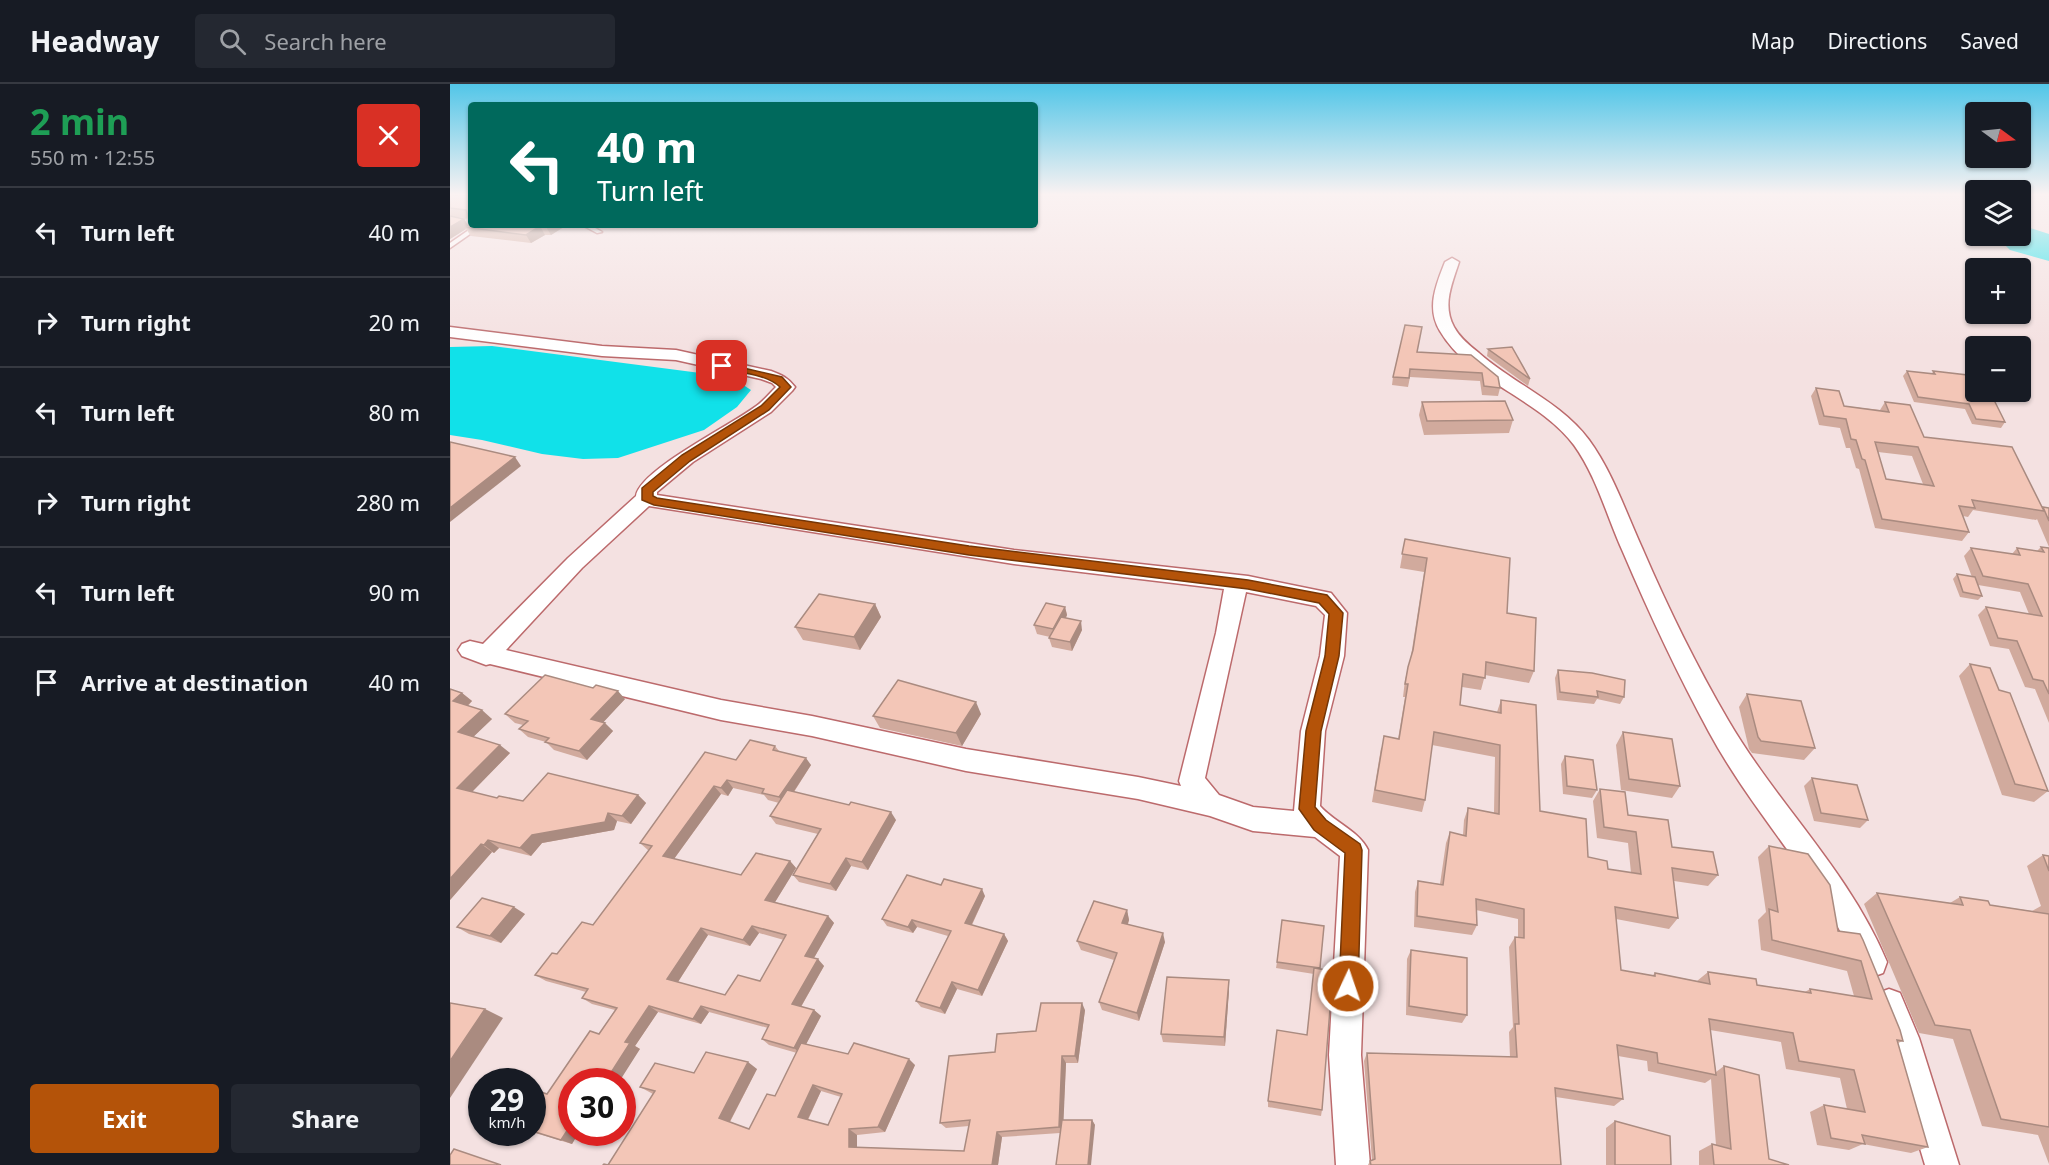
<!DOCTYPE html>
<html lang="en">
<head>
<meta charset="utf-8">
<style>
	:root { --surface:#171b24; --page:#242831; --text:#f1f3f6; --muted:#9ea1a6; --line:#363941; --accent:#b45309 }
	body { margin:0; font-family:"Noto Sans",sans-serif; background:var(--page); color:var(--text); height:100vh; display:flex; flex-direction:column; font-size:22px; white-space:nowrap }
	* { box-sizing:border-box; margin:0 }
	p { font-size:20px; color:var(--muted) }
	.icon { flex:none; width:33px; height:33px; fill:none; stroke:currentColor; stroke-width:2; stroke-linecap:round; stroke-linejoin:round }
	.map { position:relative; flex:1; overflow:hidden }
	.sheet { display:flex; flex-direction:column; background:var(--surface); width:450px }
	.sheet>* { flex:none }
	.top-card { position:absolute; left:18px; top:18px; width:570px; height:126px; border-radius:6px; box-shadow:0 2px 4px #0004; background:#00695c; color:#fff; overflow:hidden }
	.needle { width:39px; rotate:105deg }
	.fabs { position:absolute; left:1515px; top:18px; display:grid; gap:12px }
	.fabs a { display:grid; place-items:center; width:66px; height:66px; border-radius:6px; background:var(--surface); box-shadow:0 2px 4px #0004; font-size:30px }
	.speed { position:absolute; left:18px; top:984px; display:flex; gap:12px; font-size:30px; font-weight:700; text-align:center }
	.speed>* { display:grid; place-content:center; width:78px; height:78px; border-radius:50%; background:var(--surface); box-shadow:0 2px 4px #0004; line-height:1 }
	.speed small { font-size:15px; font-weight:400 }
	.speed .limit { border:9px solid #d22; background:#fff; color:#111 }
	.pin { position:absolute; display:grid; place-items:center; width:51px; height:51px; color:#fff; margin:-26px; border-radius:12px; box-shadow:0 3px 9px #0006 }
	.me { position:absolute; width:66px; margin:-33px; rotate:3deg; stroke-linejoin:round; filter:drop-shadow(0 0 4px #0008) }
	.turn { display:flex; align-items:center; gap:21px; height:126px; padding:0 30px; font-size:27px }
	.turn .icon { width:78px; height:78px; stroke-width:2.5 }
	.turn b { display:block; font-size:42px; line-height:51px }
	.round { display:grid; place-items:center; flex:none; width:63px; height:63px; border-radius:6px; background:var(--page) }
	.head { display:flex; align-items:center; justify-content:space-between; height:102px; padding:0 30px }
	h1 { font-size:36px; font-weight:700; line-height:45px; color:#1e9e55 }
	.button { display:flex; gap:12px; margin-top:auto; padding:12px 30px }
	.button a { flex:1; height:69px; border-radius:6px; background:var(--accent); color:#fff; font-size:24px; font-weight:700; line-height:69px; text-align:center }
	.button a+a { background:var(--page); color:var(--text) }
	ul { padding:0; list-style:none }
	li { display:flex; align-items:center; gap:18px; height:90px; padding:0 30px; border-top:2px solid var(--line) }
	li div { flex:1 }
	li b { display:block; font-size:22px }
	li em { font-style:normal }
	header { display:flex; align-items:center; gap:36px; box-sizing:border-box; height:84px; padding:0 30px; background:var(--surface); border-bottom:2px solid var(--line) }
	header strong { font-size:28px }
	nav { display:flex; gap:33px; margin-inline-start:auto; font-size:21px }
	.search { width:420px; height:54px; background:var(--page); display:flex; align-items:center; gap:15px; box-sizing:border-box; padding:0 21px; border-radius:6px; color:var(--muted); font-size:22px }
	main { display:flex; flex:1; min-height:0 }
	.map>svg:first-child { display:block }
	.water { fill:#11e1e9 }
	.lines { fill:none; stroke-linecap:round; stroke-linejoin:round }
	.service-casing { stroke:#bc6a6c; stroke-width:3 }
	.minor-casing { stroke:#bc6a6c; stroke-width:3 }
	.service { fill:#fff; fill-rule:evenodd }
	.minor { fill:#fff; fill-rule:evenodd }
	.wall { fill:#d1aa9d; fill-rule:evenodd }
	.shaded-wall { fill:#aa8b80 }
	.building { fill:#f3c6b7; stroke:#aa8b80; stroke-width:1.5; fill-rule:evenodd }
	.route { fill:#b45309; stroke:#753606; stroke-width:1.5 }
</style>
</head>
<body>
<header>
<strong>Headway</strong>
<div class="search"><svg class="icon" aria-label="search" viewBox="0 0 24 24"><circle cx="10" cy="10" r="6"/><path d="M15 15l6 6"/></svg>Search here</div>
<nav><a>Map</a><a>Directions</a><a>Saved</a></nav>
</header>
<main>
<section class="sheet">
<div class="head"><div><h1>2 min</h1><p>550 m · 12:55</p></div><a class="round" style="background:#d93025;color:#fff"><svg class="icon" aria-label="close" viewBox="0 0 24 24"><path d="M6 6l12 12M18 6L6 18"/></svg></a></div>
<ul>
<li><svg class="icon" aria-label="left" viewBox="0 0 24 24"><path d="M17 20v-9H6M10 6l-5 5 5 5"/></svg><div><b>Turn left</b></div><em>40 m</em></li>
<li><svg class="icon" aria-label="right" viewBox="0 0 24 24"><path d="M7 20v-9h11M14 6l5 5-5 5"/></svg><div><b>Turn right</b></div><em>20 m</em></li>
<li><svg class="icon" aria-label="left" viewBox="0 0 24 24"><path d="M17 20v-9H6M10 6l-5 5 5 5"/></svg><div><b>Turn left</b></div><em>80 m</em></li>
<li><svg class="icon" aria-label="right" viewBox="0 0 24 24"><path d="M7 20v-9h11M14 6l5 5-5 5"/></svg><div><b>Turn right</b></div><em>280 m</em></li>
<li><svg class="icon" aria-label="left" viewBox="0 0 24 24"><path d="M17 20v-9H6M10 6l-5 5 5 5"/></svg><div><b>Turn left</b></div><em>90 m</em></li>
<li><svg class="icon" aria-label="arrive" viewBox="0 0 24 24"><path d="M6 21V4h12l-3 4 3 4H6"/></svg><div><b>Arrive at destination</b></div><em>40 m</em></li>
</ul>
<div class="button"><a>Exit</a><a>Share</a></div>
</section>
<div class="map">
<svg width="1599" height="1081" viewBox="0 0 1599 1081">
	<rect width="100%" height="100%" fill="#f4e1e1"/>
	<!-- water -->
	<g class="water">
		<path d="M 1571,141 L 1599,150 L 1599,177 L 1560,166 L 1553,159 L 1533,152 L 1570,152 Z"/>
		<path d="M 42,262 L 281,293 L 301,306 L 287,323 L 254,346 L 168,374 L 133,375 L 92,370 L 32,356 L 0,351 L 0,263 Z"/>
	</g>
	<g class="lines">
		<!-- service casing -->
		<g class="service-casing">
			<g id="service">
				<path d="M 26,141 L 33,141 L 0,164 L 0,159 Z"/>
				<path d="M 132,141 L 140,141 L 152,148 L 147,149 Z"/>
			</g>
		</g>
		<!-- minor casing -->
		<g class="minor-casing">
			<g id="minor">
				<path d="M 1002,174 L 1009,178 C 1002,200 992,221 1004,243 C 1010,254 1020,262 1029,269 C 1064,300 1111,318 1139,356 C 1163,389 1176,429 1193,466 C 1218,524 1246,581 1278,636 C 1327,720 1399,787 1437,878 L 1433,889 L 1422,893 L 1411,889 C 1372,798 1305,733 1259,648 C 1227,589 1199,529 1173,468 C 1157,433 1147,393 1124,361 C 1089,314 1020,298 990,247 C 976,224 986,201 995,178 Z"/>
				<path d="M 0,243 L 152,262 L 226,266 L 321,287 C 332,291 338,294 345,303 L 342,307 L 321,328 L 243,378 L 207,408 L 207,411 L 564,466 L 798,492 L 881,509 L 897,529 L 894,572 L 875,647 L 870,722 C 884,738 909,747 918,766 L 911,971 L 920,1081 L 886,1081 L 879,971 L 890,772 L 865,753 L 803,747 L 760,732 L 688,715 L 516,687 L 362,652 L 271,636 L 40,580 L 36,581 L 12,572 L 8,566 L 12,560 L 20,557 L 33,560 L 118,474 L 186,412 C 190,385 286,339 309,320 C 315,315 321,308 326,303 L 322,299 L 311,295 L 226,276 L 152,272 L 0,253 ZM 199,422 L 564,480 L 774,505 L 766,549 L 729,697 L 731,702 L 688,693 L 516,665 L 362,632 L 271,616 L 56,566 L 132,484 ZM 796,508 L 866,522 L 875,531 L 870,572 L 851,647 L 844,727 L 803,723 L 769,711 L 755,694 Z"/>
				<path d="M 1439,905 L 1450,909 L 1469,954 L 1509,1081 L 1475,1081 L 1437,954 L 1424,920 L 1428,909 Z"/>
			</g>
		</g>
		<!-- service -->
		<use href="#service" class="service"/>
		<!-- minor -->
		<use href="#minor" class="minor"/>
	</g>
	<!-- wall -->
	<g class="wall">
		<path d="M 0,111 L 21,111 L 21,137 L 20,135 L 0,132 Z"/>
		<path d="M 0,132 L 14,135 L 18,142 L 117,141 L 101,151 L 95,151 L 81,159 L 21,152 L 16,145 L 0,155 Z"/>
		<path d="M 1038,265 L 1080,295 L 1078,302 L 1037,272 Z"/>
		<path d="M 967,268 L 1021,271 L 1050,304 L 1048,312 L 1032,311 L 1030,297 L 960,293 L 958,303 L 942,301 L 943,293 Z"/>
		<path d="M 1457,287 L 1482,290 L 1483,287 L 1555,338 L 1551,344 L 1522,340 L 1515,325 L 1464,318 L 1453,292 Z"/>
		<path d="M 1366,304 L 1394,322 L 1430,326 L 1435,318 L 1474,353 L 1592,424 L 1593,423 L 1599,424 L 1599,463 L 1587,435 L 1586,436 L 1523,426 L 1518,433 L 1513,432 L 1519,448 L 1512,457 L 1425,444 L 1409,385 L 1406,384 L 1400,364 L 1396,364 L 1390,344 L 1369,341 L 1361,312 ZM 1428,368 L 1462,372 L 1473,400 L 1436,395 Z"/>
		<path d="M 972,318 L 1063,336 L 1059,349 L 974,351 L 969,331 Z"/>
		<path d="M 955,455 L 1057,529 L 1084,587 L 1079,599 L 1035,591 L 1031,606 L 1012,603 L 1010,621 L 1047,628 L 1051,616 L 1090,727 L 1138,773 L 1158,785 L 1181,789 L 1178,759 L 1147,754 L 1143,717 L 1150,705 L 1178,731 L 1222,763 L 1268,791 L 1258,802 L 1224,797 L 1228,834 L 1219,845 L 1166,835 L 1171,886 L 1202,892 L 1205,889 L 1247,897 L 1258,888 L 1307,901 L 1355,908 L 1360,905 L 1404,912 L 1397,887 L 1311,866 L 1308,836 L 1316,828 L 1308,773 L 1319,762 L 1388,847 L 1410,850 L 1453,957 L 1448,959 L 1478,1063 L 1461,1069 L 1413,1060 L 1399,1066 L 1367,1061 L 1360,1028 L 1374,1021 L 1397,1025 L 1390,994 L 1336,985 L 1331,958 L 1260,946 L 1266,988 L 1274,982 L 1319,1075 L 1339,1081 L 1249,1081 L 1249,1067 L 1262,1060 L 1266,1061 L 1261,995 L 1255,999 L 1198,987 L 1197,977 L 1168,972 L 1173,1015 L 1164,1022 L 1106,1013 L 1111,1081 L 918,1081 L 920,1077 L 922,1076 L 914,977 L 917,969 L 1060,973 L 1059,948 L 1063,943 L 1059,863 L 1065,853 L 1068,854 L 1068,835 L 1026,826 L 1027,841 L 1022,851 L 964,843 L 965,808 L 968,797 L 990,800 L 996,759 L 1000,748 L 1013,751 L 1014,736 L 1018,724 L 1044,729 L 1045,673 L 982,661 L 975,716 L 972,728 L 922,718 L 931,664 L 948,655 L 955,613 L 953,613 L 955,596 L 961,572 L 974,488 L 950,484 Z"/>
		<path d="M 1591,463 L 1599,464 L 1599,639 L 1585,605 L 1575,603 L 1559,565 L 1540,562 L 1528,531 L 1536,523 L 1579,530 L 1570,508 L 1528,501 L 1532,512 L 1528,516 L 1510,513 L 1503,495 L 1507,490 L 1522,493 L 1514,472 L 1521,464 L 1562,470 L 1567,464 L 1587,467 Z"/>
		<path d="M 425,520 L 431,533 L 410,566 L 353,556 L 345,543 Z"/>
		<path d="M 615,523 L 617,531 L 616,534 L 632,546 L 622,567 L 602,563 L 599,554 L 600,553 L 587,550 L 584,541 Z"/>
		<path d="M 1520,580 L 1549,606 L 1598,707 L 1584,718 L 1552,711 L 1509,592 Z"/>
		<path d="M 1108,586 L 1174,613 L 1170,620 L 1147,615 L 1144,620 L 1107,616 L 1105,594 Z"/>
		<path d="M 0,605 L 12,609 L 22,617 L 18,622 L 42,635 L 23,653 L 60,669 L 22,708 L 47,714 L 73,717 L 188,711 L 196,719 L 181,740 L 167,737 L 164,746 L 92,759 L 81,772 L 49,764 L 44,769 L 42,768 L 0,816 Z"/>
		<path d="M 1297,610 L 1365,664 L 1354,676 L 1302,669 L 1299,665 L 1289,623 Z"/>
		<path d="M 175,615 L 153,638 L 163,647 L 137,676 L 104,666 L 96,658 L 78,653 L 69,645 L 73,641 L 65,639 L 55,630 Z"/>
		<path d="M 531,630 L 512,662 L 430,644 L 423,632 Z"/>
		<path d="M 1173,648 L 1230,702 L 1222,714 L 1171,706 L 1166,661 Z"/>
		<path d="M 325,662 L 329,667 L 361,681 L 344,708 L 446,736 L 418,786 L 401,782 L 386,807 L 349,798 L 343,791 L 368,750 L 326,740 L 320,732 L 329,719 L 318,716 L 314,711 L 283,704 L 278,712 L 271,710 L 224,775 L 291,791 L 340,777 L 346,784 L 325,818 L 378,832 L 384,839 L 364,874 L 374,882 L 351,923 L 364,926 L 371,932 L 356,960 L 398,970 L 465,981 L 435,1048 L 407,1051 L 407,1063 L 514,1067 L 519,1042 L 496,1044 L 490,1039 L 545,968 L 586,947 L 635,926 L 628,979 L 616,979 L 613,1036 L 642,1036 L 645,1041 L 610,1049 L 552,1053 L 548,1081 L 153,1081 L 158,1081 L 203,1010 L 190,1003 L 244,989 L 307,985 L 280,1038 L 299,1045 L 325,1012 L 347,969 L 319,961 L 312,955 L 318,944 L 259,928 L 251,940 L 208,928 L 185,962 L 190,965 L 122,998 L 122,1048 L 129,1048 L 122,1060 L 82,1048 L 82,1005 L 97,1010 L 149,950 L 165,926 L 142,920 L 132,914 L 136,908 L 96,897 L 85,891 L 107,870 L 143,841 L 199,767 L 190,759 L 286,676 ZM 309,849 L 334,856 L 310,897 L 275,911 L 228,898 L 258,851 L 300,862 ZM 371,1007 L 391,1013 L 378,1041 L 358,1036 Z"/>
		<path d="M 1115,672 L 1147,706 L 1142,714 L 1113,710 L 1111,680 Z"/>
		<path d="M 1362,694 L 1418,736 L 1410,744 L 1364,737 L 1354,702 Z"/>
		<path d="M 1593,771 L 1599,772 L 1599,1080 L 1588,1051 L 1532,1042 L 1503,955 L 1469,949 L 1414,820 L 1427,809 L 1500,819 L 1510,813 L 1540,821 L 1582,827 L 1591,822 L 1577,782 Z"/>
		<path d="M 491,801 L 535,812 L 522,841 L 554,850 L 558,857 L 532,912 L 507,905 L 495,930 L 471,923 L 466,917 L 498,852 L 467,843 L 463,849 L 437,842 L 432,835 Z"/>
		<path d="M 677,826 L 679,836 L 678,840 L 715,858 L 689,937 L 652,926 L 649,918 L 664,876 L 631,866 L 627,857 Z"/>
		<path d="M 75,830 L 51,859 L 19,850 L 7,843 Z"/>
		<path d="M 874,842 L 870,885 L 872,1026 L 871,1032 L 818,1023 L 818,1017 L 857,951 L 864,890 L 826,884 L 827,878 Z"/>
		<path d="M 961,866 L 1017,931 L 1012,939 L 956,931 L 957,875 Z"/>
		<path d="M 779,896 L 779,906 L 775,962 L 713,958 L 711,950 Z"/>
		<path d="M 1165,1037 L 1221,1081 L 1156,1081 L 1156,1044 Z"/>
	</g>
	<!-- shaded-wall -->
	<g class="shaded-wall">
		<path d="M 14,135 L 19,143 L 15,143 L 16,145 L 0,155 L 0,143 Z"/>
		<path d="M 99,141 L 117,141 L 101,151 L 96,143 Z"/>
		<path d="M 90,142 L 95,151 L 81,159 L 76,151 Z"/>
		<path d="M 65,373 L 71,382 L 0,438 L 0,424 Z"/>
		<path d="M 425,520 L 431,533 L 410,566 L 404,553 Z"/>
		<path d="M 615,523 L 617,531 L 605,554 L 603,545 Z"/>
		<path d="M 631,537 L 632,546 L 622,567 L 620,558 Z"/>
		<path d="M 168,607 L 175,615 L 149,643 L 141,635 Z"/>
		<path d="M 12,609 L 22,617 L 13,626 L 3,617 Z"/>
		<path d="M 526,618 L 531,630 L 512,662 L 506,649 Z"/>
		<path d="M 32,626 L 42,635 L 19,657 L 8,648 Z"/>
		<path d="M 155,639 L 163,647 L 137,676 L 129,667 Z"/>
		<path d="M 50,661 L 60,669 L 18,712 L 7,704 Z"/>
		<path d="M 356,674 L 361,681 L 335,721 L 329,713 Z"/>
		<path d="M 277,696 L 283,704 L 278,712 L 271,704 Z"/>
		<path d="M 264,702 L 271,710 L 221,779 L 213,772 Z"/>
		<path d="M 188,711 L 196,719 L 181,740 L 172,732 Z"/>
		<path d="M 441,728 L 446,736 L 418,786 L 412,778 Z"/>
		<path d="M 158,729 L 167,737 L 164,746 L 92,759 L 81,772 L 70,764 L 82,751 Z"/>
		<path d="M 38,756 L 49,764 L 44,769 L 34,761 Z"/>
		<path d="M 31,760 L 42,768 L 0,816 L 0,795 Z"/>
		<path d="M 396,774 L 401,782 L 386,807 L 380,800 Z"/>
		<path d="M 340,777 L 346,784 L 322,823 L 315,816 Z"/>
		<path d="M 532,805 L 535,812 L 519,846 L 515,839 Z"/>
		<path d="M 64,823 L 75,830 L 51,859 L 40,852 Z"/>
		<path d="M 677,826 L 679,836 L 675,848 L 672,839 Z"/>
		<path d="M 378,832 L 384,839 L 361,879 L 355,872 Z"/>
		<path d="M 462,836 L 467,843 L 463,849 L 458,843 Z"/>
		<path d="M 302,842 L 309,849 L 300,862 L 293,856 Z"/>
		<path d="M 251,844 L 258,851 L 226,901 L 217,895 Z"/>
		<path d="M 713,849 L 715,858 L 689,937 L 687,929 Z"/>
		<path d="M 554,850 L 558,857 L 532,912 L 528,906 Z"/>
		<path d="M 368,875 L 374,882 L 349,926 L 342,920 Z"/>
		<path d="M 779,896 L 779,906 L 775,962 L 774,953 Z"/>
		<path d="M 502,898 L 507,905 L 495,930 L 490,924 Z"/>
		<path d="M 632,919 L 635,926 L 628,979 L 625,972 Z"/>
		<path d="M 199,922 L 208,928 L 185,962 L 190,965 L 169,998 L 155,998 L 175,958 Z"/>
		<path d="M 251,922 L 259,928 L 251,940 L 243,935 Z"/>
		<path d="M 35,925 L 53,934 L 0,1014 L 0,977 Z"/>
		<path d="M 364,926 L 371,932 L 351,970 L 344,964 Z"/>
		<path d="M 612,972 L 616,979 L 613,1049 L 609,1043 Z"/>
		<path d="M 459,975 L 465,981 L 435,1048 L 428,1043 Z"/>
		<path d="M 298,978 L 307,985 L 279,1039 L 269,1034 Z"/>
		<path d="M 363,1001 L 371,1007 L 356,1039 L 348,1033 Z"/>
		<path d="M 642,1036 L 645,1041 L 641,1081 L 638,1081 Z"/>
		<path d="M 122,1039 L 122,1048 L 129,1048 L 122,1060 L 111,1056 Z"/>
		<path d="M 399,1045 L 407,1051 L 407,1068 L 399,1063 Z"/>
		<path d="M 547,1048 L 552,1053 L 548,1081 L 542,1081 Z"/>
	</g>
	<!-- building -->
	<g class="building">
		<path d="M 0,111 L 21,111 L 21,132 L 18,132 L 16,126 L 0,124 Z"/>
		<path d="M 0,132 L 14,135 L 0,143 Z"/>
		<path d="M 21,140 L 21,141 L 99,141 L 96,143 L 90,142 L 76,151 L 15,143 Z"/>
		<path d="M 955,241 L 972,243 L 967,268 L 1021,271 L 1048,293 L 1050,304 L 1034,302 L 1032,289 L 960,285 L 959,294 L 943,293 Z"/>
		<path d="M 1062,263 L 1080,295 L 1038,265 Z"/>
		<path d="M 1457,287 L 1485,290 L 1483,287 L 1526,292 L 1526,308 L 1540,308 L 1555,338 L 1526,335 L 1519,320 L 1468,313 Z"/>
		<path d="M 1366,304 L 1389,307 L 1394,322 L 1439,328 L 1435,318 L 1460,321 L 1474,353 L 1562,363 L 1594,427 L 1522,416 L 1525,424 L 1509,422 L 1519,448 L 1432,435 L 1415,376 L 1412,375 L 1406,356 L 1401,355 L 1396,335 L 1374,332 ZM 1425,358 L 1468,363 L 1484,402 L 1436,395 Z"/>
		<path d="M 1055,317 L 1063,336 L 977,337 L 972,318 Z"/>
		<path d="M 0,358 L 65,373 L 0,424 Z"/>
		<path d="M 1593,423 L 1599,424 L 1599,437 Z"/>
		<path d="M 955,455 L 1060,474 L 1057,529 L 1086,534 L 1084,587 L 1036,578 L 1035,594 L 1013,590 L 1010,621 L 1051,629 L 1051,616 L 1086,621 L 1090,727 L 1136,735 L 1138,773 L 1157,777 L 1158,785 L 1191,790 L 1186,748 L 1154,743 L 1150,705 L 1175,708 L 1178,731 L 1218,736 L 1222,763 L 1263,768 L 1268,791 L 1222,784 L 1228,834 L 1165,823 L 1171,886 L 1205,892 L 1205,889 L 1260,900 L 1258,888 L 1306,895 L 1307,901 L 1361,909 L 1360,905 L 1422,915 L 1411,877 L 1322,856 L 1319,825 L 1328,828 L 1319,762 L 1358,770 L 1380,801 L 1388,847 L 1410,850 L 1413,856 L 1450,946 L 1453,957 L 1447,956 L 1478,1063 L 1412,1051 L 1415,1060 L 1381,1054 L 1374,1021 L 1415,1028 L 1404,986 L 1349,977 L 1343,949 L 1259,935 L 1266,991 L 1208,979 L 1207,969 L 1167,961 L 1173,1015 L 1105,1004 L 1111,1081 L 921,1081 L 920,1077 L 925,1075 L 917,969 L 1067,973 L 1065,940 L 1069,940 L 1065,853 L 1074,854 L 1074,825 L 1026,815 L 1027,841 L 967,832 L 968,797 L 993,801 L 1000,748 L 1016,752 L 1018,724 L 1049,730 L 1050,661 L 984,648 L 975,716 L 925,706 L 934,652 L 949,655 L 958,600 L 955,600 L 958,583 L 963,566 L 977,474 L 952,470 Z"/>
		<path d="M 1591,463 L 1599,464 L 1599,610 L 1593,597 L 1583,595 L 1567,557 L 1548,554 L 1536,523 L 1592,532 L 1578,500 L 1533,492 L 1521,464 L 1570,471 L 1567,464 L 1594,468 Z"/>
		<path d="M 1507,490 L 1525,493 L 1532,512 L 1513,508 Z"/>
		<path d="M 369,510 L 425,520 L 404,553 L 345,543 Z"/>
		<path d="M 596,519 L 615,523 L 603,545 L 584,541 Z"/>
		<path d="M 611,533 L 631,537 L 620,558 L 599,554 Z"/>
		<path d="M 1520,580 L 1540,584 L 1549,606 L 1560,609 L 1598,707 L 1565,700 Z"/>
		<path d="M 1108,586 L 1142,589 L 1175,596 L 1174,613 L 1147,607 L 1148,613 L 1110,608 Z"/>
		<path d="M 95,591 L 143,604 L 146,601 L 168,607 L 141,635 L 155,639 L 129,667 L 95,658 L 99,654 L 69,645 L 78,637 L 55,630 Z"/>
		<path d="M 448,596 L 526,618 L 506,649 L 423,632 Z"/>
		<path d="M 0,605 L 12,609 L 3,617 L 32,626 L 8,648 L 50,661 L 7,704 L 47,714 L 49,712 L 73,717 L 98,689 L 188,711 L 172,732 L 158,729 L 155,738 L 82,751 L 70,764 L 38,756 L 34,761 L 31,760 L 0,795 Z"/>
		<path d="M 1297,610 L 1351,617 L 1365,664 L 1311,657 L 1308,653 Z"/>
		<path d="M 1173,648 L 1222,655 L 1230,702 L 1179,695 Z"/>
		<path d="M 300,656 L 325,662 L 323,666 L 356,674 L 329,713 L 312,709 L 314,705 L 277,696 L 271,704 L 264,702 L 213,772 L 291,791 L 306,769 L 340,777 L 315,816 L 378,832 L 355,872 L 368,875 L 342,920 L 364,926 L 344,964 L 312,955 L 319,941 L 251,922 L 243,935 L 199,922 L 175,958 L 180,959 L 155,998 L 122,998 L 122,1039 L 111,1056 L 82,1047 L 82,1005 L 97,1010 L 140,947 L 149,950 L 167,924 L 132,914 L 138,905 L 85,891 L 102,869 L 107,870 L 132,838 L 143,841 L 202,762 L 190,759 L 255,668 L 286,676 ZM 302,842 L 336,851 L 310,897 L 288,891 L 275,911 L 217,895 L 251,844 L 293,856 Z"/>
		<path d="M 1115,672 L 1143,676 L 1147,706 L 1117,702 Z"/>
		<path d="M 1362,694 L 1407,701 L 1418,736 L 1371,729 Z"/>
		<path d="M 337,706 L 399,721 L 401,718 L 441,728 L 412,778 L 396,774 L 380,800 L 343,791 L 371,745 L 320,732 Z"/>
		<path d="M 1593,771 L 1599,772 L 1599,787 Z"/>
		<path d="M 457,791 L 491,801 L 494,795 L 532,805 L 515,839 L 554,850 L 528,906 L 502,898 L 490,924 L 466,917 L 501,847 L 462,836 L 458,843 L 432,835 Z"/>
		<path d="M 1427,809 L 1513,821 L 1510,813 L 1538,817 L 1540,821 L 1599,830 L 1599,1043 L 1551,1035 L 1520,946 L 1485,941 Z"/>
		<path d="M 32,814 L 64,823 L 40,852 L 7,843 Z"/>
		<path d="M 644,817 L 677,826 L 672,839 L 713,849 L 687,929 L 649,918 L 667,869 L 627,857 Z"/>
		<path d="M 832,836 L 874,842 L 870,884 L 827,878 Z"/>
		<path d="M 961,866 L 1017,874 L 1017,931 L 959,922 Z"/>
		<path d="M 864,884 L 883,887 L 872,1026 L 818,1017 L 827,946 L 857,951 Z"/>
		<path d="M 717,893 L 779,896 L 774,953 L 711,950 Z"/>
		<path d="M 0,919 L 35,925 L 0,977 Z"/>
		<path d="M 591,919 L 632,919 L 625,972 L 612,972 L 609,1043 L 547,1048 L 542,1081 L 153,1081 L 154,1080 L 158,1081 L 205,1007 L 190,1003 L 205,979 L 244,989 L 256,968 L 298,978 L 269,1034 L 299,1045 L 317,1010 L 325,1012 L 351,959 L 398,970 L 404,959 L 459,975 L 428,1043 L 399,1045 L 399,1063 L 514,1067 L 520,1036 L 490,1039 L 499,972 L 545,968 L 547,950 L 586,947 ZM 363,1001 L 392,1010 L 378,1041 L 348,1033 Z"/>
		<path d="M 1274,982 L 1309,991 L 1319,1075 L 1339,1081 L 1264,1081 L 1262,1060 L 1281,1065 Z"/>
		<path d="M 612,1036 L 642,1036 L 638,1081 L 606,1081 Z"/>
		<path d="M 1165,1037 L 1220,1052 L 1221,1081 L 1165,1081 Z"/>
		<path d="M 4,1065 L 51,1081 L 0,1081 L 0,1071 Z"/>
	</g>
	<!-- sky -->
	<linearGradient id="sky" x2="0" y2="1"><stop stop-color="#52c6e8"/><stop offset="0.42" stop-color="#faf2f2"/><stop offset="1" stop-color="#faf2f2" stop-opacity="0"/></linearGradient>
	<rect width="1599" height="263" fill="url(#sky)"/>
	<!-- route -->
	<path class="route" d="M 272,279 L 332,293 L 341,303 L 319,326 L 240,377 L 203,408 L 203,412 L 207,414 L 519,462 L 798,496 L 877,511 L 893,529 L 889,572 L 871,647 L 865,723 L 876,736 L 910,760 L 912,766 L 908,902 L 905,908 L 898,911 L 892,908 L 889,902 L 895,769 L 864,746 L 849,725 L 856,647 L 875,572 L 879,530 L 869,519 L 798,505 L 519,471 L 204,421 L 192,416 L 192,404 L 232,371 L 311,322 L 330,303 C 315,289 288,289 268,284 L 267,282 Z"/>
</svg>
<div class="fabs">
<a><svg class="needle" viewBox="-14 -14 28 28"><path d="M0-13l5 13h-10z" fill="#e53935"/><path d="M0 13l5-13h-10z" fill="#9ea1a6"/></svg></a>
<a><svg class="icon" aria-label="layers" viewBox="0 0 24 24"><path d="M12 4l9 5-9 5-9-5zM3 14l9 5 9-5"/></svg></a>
<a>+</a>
<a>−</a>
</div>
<div class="speed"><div>29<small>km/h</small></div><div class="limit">30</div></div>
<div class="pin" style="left:272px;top:282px;background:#d93025"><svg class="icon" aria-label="arrive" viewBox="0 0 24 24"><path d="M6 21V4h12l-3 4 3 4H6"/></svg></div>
<svg class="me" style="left:898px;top:902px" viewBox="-20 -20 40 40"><circle r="17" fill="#b45309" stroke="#fff" stroke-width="3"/><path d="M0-11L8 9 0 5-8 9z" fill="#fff"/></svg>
<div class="top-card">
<div class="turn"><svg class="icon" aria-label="left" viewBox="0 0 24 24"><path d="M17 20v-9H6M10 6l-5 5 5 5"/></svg><div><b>40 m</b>Turn left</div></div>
</div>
</div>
</main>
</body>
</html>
